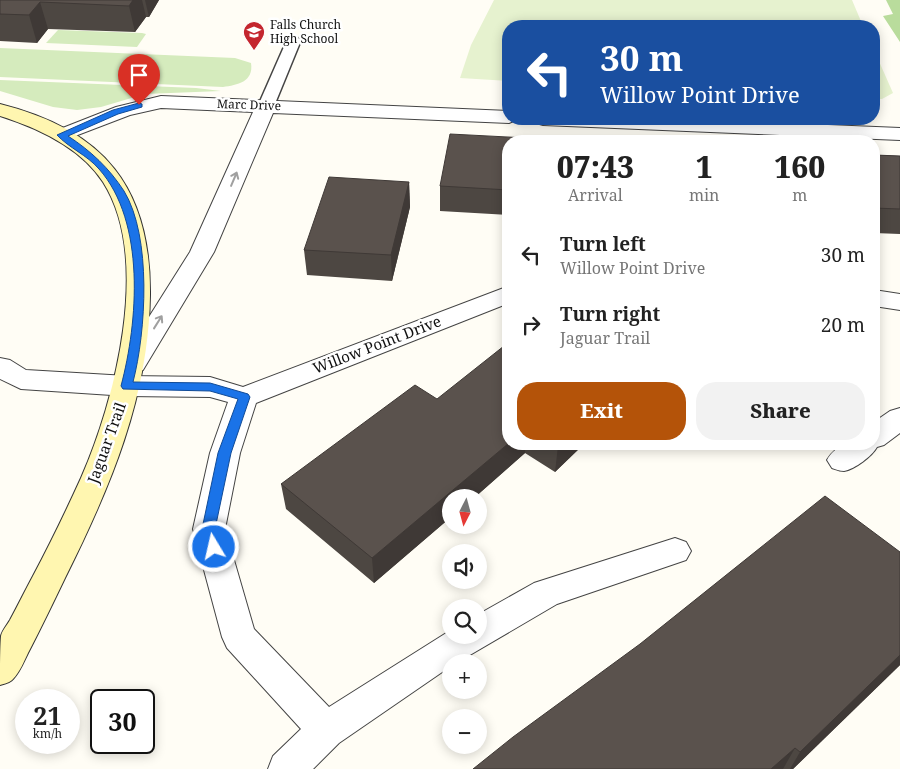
<!DOCTYPE html>
<html lang="en">
<head>
<meta charset="utf-8">
<style>
	:root { --surface:#fff; --page:#f2f2f2; --text:#222; --muted:#767676; --accent:#b45309 }
	body { margin:0; font-family:"Noto Serif",serif; background:var(--page); color:var(--text); height:100vh; display:flex; flex-direction:column; font-size:19px; white-space:nowrap }
	* { box-sizing:border-box; margin:0 }
	p { font-size:16px; color:var(--muted) }
	.icon { flex:none; width:28px; height:28px; fill:none; stroke:currentColor; stroke-width:2; stroke-linecap:round; stroke-linejoin:round }
	.map { position:relative; flex:1; overflow:hidden }
	.details { position:absolute; left:502px; top:135px; width:378px; height:315px; display:flex; flex-direction:column; background:var(--surface); border-radius:20px; box-shadow:0 2px 12px #0003 }
	.details>* { flex:none }
	.top-card { position:absolute; left:502px; top:20px; width:378px; height:105px; border-radius:20px; box-shadow:0 2px 12px #0003; background:#1a4fa0; color:#fff; overflow:hidden }
	.needle { width:32px; rotate:186deg }
	.tools { position:absolute; left:442px; top:489px; display:grid; gap:10px }
	.tools a { display:grid; place-items:center; width:45px; height:45px; border-radius:50%; background:var(--surface); box-shadow:0 2px 12px #0003; font-size:25px }
	.speed { position:absolute; left:15px; top:689px; display:flex; gap:10px; font-size:25px; font-weight:700; text-align:center }
	.speed>* { display:grid; place-content:center; width:65px; height:65px; border-radius:50%; background:var(--surface); box-shadow:0 2px 12px #0003; line-height:1 }
	.speed small { font-size:12px; font-weight:400 }
	.speed .limit { border:2px solid #111; border-radius:8px; background:#fff; color:#111 }
	.pin { position:absolute; display:grid; place-items:center; width:42px; height:42px; color:#fff; margin:-51px -21px; border-radius:50% 50% 50% 0; rotate:-45deg; box-shadow:0 0 5px #0007 }
	.pin .icon { rotate:45deg }
	.me { position:absolute; width:55px; margin:-28px; rotate:351deg; stroke-linejoin:round; filter:drop-shadow(0 0 4px #0008) }
	.turn { display:flex; align-items:center; gap:18px; height:105px; padding:0 15px; font-size:22px }
	.turn .icon { width:65px; height:65px; stroke-width:2.5 }
	.turn b { display:block; font-size:35px; line-height:42px }
	.eta { display:flex; justify-content:space-evenly; align-items:center; height:85px; text-align:center }
	.eta b { font-size:30px; font-weight:800; line-height:35px }
	.action { display:flex; gap:10px; margin-top:auto; padding:10px 15px }
	.action a { flex:1; height:58px; border-radius:20px; background:var(--accent); color:#fff; font-size:20px; font-weight:800; line-height:58px; text-align:center }
	.action a+a { background:var(--page); color:var(--text) }
	ul { padding:0; list-style:none }
	li { display:flex; align-items:center; gap:15px; height:70px; padding:0 15px }
	li div { flex:1 }
	li b { display:block; font-size:19px }
	li em { font-style:normal }
	.map>svg:first-child { display:block }
	.green { fill:#d5ebbd }
	.forest { fill:#b9dc9c }
	.pitch { fill:#e6f2cf }
	.lines { fill:none; stroke-linecap:round; stroke-linejoin:round }
	.lane-casing { stroke:#444; stroke-width:3 }
	.street-casing { stroke:#444; stroke-width:2 }
	.secondary-casing { stroke:#333; stroke-width:2 }
	.lane { fill:#fff; fill-rule:evenodd }
	.street { fill:#fff; fill-rule:evenodd }
	.secondary { fill:#fff6b0; fill-rule:evenodd }
	.wall { fill:#4d4742 }
	.shaded-wall { fill:#3f3936 }
	.building { fill:#5a524d; stroke:#3f3936 }
	.oneway { stroke:#a0a0a0 }
	.route { fill:#1a73e8; stroke:#114b97 }
	.labels { text-anchor:middle; stroke-width:5; stroke-linejoin:round; paint-order:stroke }
	.far-poi-label { font-size:12px; fill:#111; stroke:#fff; text-anchor:start }
	.far-street-label { font-size:12px; fill:#111; stroke:#fff }
	.street-label { font-size:15px; fill:#111; stroke:#fff }
</style>
</head>
<body>
<div class="map">
<svg width="900" height="769" viewBox="0 0 900 769">
	<rect width="100%" height="100%" fill="#fffdf5"/>
	<!-- green -->
	<g class="green">
		<path d="M 58,30 L 142,33 L 146,34 L 137,47 L 46,43 Z"/>
		<path d="M 0,48 L 235,58 L 251,63 C 254,82 237,85 223,87 L 0,77 Z"/>
		<path d="M 0,80 L 196,88 L 221,91 L 145,94 L 101,107 L 77,110 L 53,107 L 0,91 Z"/>
	</g>
	<!-- forest -->
	<path class="forest" d="M 886,0 L 900,0 L 900,42 L 883,16 L 893,14 Z"/>
	<!-- pitch -->
	<g class="pitch">
		<path d="M 494,0 L 852,0 L 863,26 L 509,26 L 509,81 L 460,78 L 471,45 Z"/>
		<path d="M 874,50 L 893,93 L 882,99 L 874,99 Z"/>
	</g>
	<g class="lines">
		<!-- lane casing -->
		<g class="lane-casing">
			<path id="lane" d="M 294,36 L 301,40 L 274,106 L 271,109 L 261,109 L 258,106 L 287,40 Z"/>
		</g>
		<!-- street casing -->
		<g class="street-casing">
			<g id="street">
				<path d="M 161,96 L 509,111 L 509,119 L 518,119 L 509,123 L 273,113 L 214,252 L 143,370 L 133,372 L 123,370 L 120,363 L 190,252 L 253,112 L 161,108 L 130,115 L 62,141 L 55,139 L 52,135 L 55,131 L 116,107 Z"/>
				<path d="M 533,119 L 681,119 L 900,128 L 900,140 L 543,125 L 536,123 Z"/>
				<path d="M 509,286 L 509,303 L 256,403 L 240,453 L 225,529 L 254,629 L 329,707 L 451,630 L 451,635 L 479,635 L 479,614 L 534,583 L 675,538 L 686,542 L 691,551 L 686,560 L 557,604 L 458,662 L 451,662 L 451,666 L 339,743 L 313,769 L 268,769 L 273,756 L 301,729 L 227,648 L 222,637 L 193,529 L 210,453 L 228,402 L 210,397 L 127,396 L 21,389 L 0,379 L 0,358 L 10,360 L 26,370 L 127,376 L 210,377 L 243,387 Z"/>
				<path d="M 874,290 L 900,294 L 900,310 L 874,306 Z"/>
				<path d="M 900,408 L 900,433 L 884,445 L 877,447 C 872,456 855,469 844,471 C 840,471 835,469 832,468 L 827,460 C 838,441 854,444 874,444 L 874,422 L 890,411 Z"/>
			</g>
		</g>
		<!-- secondary casing -->
		<g class="secondary-casing">
			<path id="secondary" d="M 0,104 C 104,130 151,187 150,295 C 149,396 110,488 65,578 C 53,603 41,628 28,653 C 24,661 20,672 13,679 C 11,682 4,684 0,685 C 0,673 0,647 1,636 C 2,631 7,625 10,620 C 18,605 25,591 33,576 C 50,544 66,511 81,478 C 115,401 152,259 103,182 C 81,148 38,128 0,116 Z"/>
		</g>
		<!-- lane -->
		<use href="#lane" class="lane"/>
		<!-- street -->
		<use href="#street" class="street"/>
		<!-- secondary -->
		<use href="#secondary" class="secondary"/>
	</g>
	<!-- wall -->
	<g class="wall">
		<path d="M 0,0 L 159,0 L 149,17 L 146,17 L 135,32 L 48,29 L 37,43 L 0,41 Z"/>
		<path d="M 509,141 L 509,215 L 440,211 L 440,186 Z"/>
		<path d="M 874,155 L 900,156 L 900,234 L 874,233 Z"/>
		<path d="M 409,182 L 410,207 L 392,281 L 307,275 L 304,250 Z"/>
		<path d="M 437,399 L 509,444 L 584,444 L 555,472 L 525,453 L 474,498 L 451,498 L 451,517 L 374,583 L 286,509 L 281,484 Z"/>
		<path d="M 900,552 L 900,665 L 793,769 L 473,769 Z"/>
	</g>
	<!-- shaded-wall -->
	<g class="shaded-wall">
		<path d="M 133,0 L 142,0 L 146,17 L 135,32 L 129,6 Z"/>
		<path d="M 145,0 L 159,0 L 149,17 Z"/>
		<path d="M 40,2 L 48,29 L 37,43 L 29,15 Z"/>
		<path d="M 409,182 L 410,207 L 392,281 L 391,255 Z"/>
		<path d="M 509,443 L 509,444 L 526,444 L 525,453 L 474,498 L 451,498 L 451,517 L 374,583 L 372,558 Z"/>
		<path d="M 560,444 L 584,444 L 555,472 L 558,446 Z"/>
		<path d="M 900,655 L 900,665 L 793,769 L 790,769 L 800,752 Z"/>
		<path d="M 795,748 L 783,769 L 771,769 Z"/>
	</g>
	<!-- building -->
	<g class="building">
		<path d="M 0,0 L 133,0 L 129,6 L 40,2 L 29,15 L 0,14 Z"/>
		<path d="M 450,134 L 584,141 L 509,141 L 509,190 L 440,186 Z"/>
		<path d="M 874,155 L 900,156 L 900,209 L 874,208 Z"/>
		<path d="M 329,177 L 409,182 L 391,255 L 304,250 Z"/>
		<path d="M 509,342 L 509,443 L 372,558 L 281,484 L 415,385 L 437,399 Z"/>
		<path d="M 553,444 L 560,444 L 558,446 Z"/>
		<path d="M 825,496 L 900,552 L 900,655 L 800,752 L 795,748 L 771,769 L 473,769 L 513,737 L 640,644 Z"/>
	</g>
	<!-- one-way arrows -->
	<defs><path id="oneway-shaft" d="M-6 0H5M1.5-3L5.5 0L1.5 3" fill="none" stroke-width="1.6" stroke-linecap="round" stroke-linejoin="round" transform="scale(1.25)"/></defs>
	<g class="oneway">
		<use href="#oneway-shaft" transform="translate(234 179) rotate(-67)"/>
		<use href="#oneway-shaft" transform="translate(158 322) rotate(-58)"/>
	</g>
	<!-- route -->
	<path class="route" d="M 139,103 L 142,104 L 142,107 L 118,114 L 68,136 C 91,151 109,168 124,191 C 152,237 146,332 133,382 L 210,383 L 248,394 L 250,397 L 231,453 L 215,529 L 220,547 L 218,551 L 214,553 L 209,551 L 202,529 L 218,453 L 238,399 L 210,391 L 123,389 L 121,386 C 138,322 146,222 99,169 C 87,155 69,148 57,135 L 113,110 Z"/>
	<!-- icons -->
	<defs>
		<g id="school-pin" transform="scale(1.125)"><path d="M0 17L-7.5 6A9.5 9.5 0 1 1 7.5 6Z" fill="#c4262e" stroke="#fff"/><path d="M0-5L7-2L0 1L-7-2ZM-4 1L0 2.5L4 1V4Q0 6-4 4Z" fill="#fff"/></g>
	</defs>
	<g fill-rule="evenodd">
		<use href="#school-pin" x="254" y="32"/>
	</g>
	<g class="labels">
		<!-- far-poi labels -->
		<g class="far-poi-label">
			<text x="270" y="29">Falls Church<tspan x="270" dy="14">High School</tspan></text>
		</g>
		<!-- far-street labels -->
		<g class="far-street-label">
			<text transform="translate(249 105) rotate(2)" y="4">Marc Drive</text>
		</g>
		<!-- street labels -->
		<g class="street-label">
			<text transform="translate(377 345) rotate(-21)" y="5">Willow Point Drive</text>
			<text transform="translate(107 443) rotate(-70)" y="5">Jaguar Trail</text>
		</g>
	</g>
</svg>
<div class="tools">
<a><svg class="needle" viewBox="-14 -14 28 28"><path d="M0-13l5 13h-10z" fill="#e53935"/><path d="M0 13l5-13h-10z" fill="#767676"/></svg></a>
<a><svg class="icon" aria-label="sound" viewBox="0 0 24 24"><path d="M4 9h4l5-4v14l-5-4H4zM17 9q2 3 0 6"/></svg></a>
<a><svg class="icon" aria-label="search" viewBox="0 0 24 24"><circle cx="10" cy="10" r="6"/><path d="M15 15l6 6"/></svg></a>
<a>+</a>
<a>−</a>
</div>
<div class="speed"><div>21<small>km/h</small></div><div class="limit">30</div></div>
<div class="pin" style="left:139px;top:105px;background:#d93025"><svg class="icon" aria-label="arrive" viewBox="0 0 24 24"><path d="M6 21V4h12l-3 4 3 4H6"/></svg></div>
<svg class="me" style="left:214px;top:547px" viewBox="-20 -20 40 40"><circle r="17" fill="#1a73e8" stroke="#fff" stroke-width="3"/><path d="M0-11L8 9 0 5-8 9z" fill="#fff"/></svg>
<div class="top-card">
<div class="turn"><svg class="icon" aria-label="left" viewBox="0 0 24 24"><path d="M17 20v-9H6M10 6l-5 5 5 5"/></svg><div><b>30 m</b>Willow Point Drive</div></div>
</div>
<section class="details">
<div class="eta">
<div><b>07:43</b><p>Arrival</p></div>
<div><b>1</b><p>min</p></div>
<div><b>160</b><p>m</p></div>
</div>
<ul>
<li><svg class="icon" aria-label="left" viewBox="0 0 24 24"><path d="M17 20v-9H6M10 6l-5 5 5 5"/></svg><div><b>Turn left</b><p>Willow Point Drive</p></div><em>30 m</em></li>
<li><svg class="icon" aria-label="right" viewBox="0 0 24 24"><path d="M7 20v-9h11M14 6l5 5-5 5"/></svg><div><b>Turn right</b><p>Jaguar Trail</p></div><em>20 m</em></li>
</ul>
<div class="action"><a>Exit</a><a>Share</a></div>
</section>
</div>
</body>
</html>
